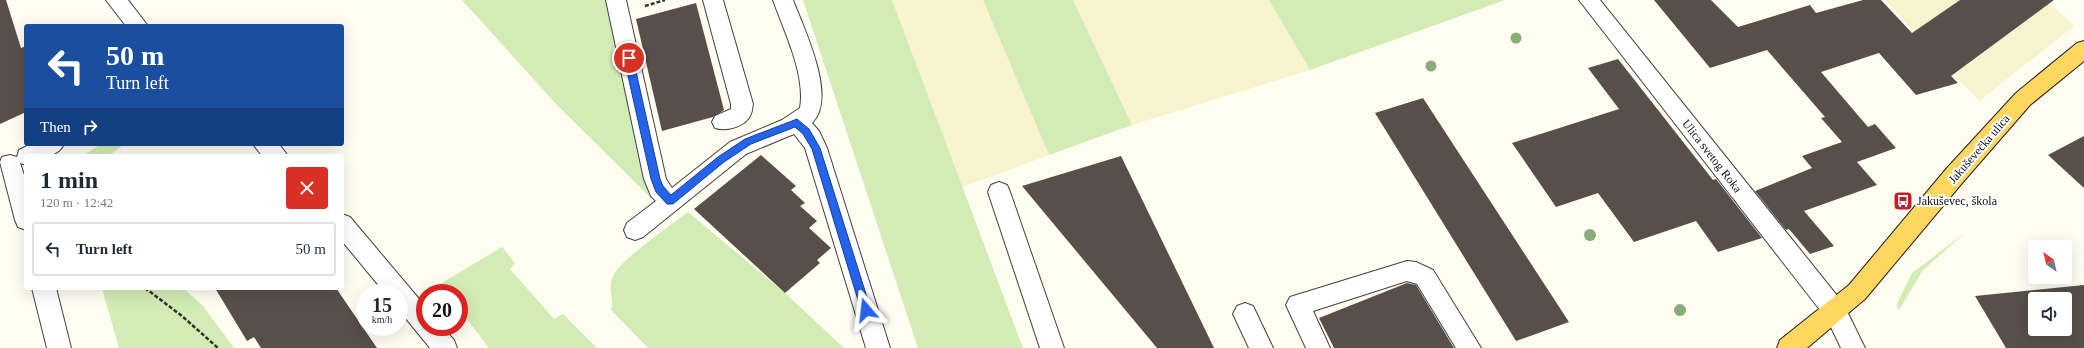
<!DOCTYPE html>
<html lang="en">
<head>
<meta charset="utf-8">
<style>
	:root { --surface:#fff; --page:#f6f6f7; --text:#1f2937; --muted:#747a83; --line:#e0e1e3 }
	body { margin:0; font-family:Georgia,serif; background:var(--page); color:var(--text); height:100vh; display:flex; flex-direction:column; font-size:15px; white-space:nowrap }
	* { box-sizing:border-box; margin:0 }
	p { font-size:13px; color:var(--muted) }
	.icon { flex:none; width:22px; height:22px; fill:none; stroke:currentColor; stroke-width:2; stroke-linecap:round; stroke-linejoin:round }
	.map { position:relative; flex:1; overflow:hidden }
	.side { position:absolute; left:24px; top:154px; width:320px; height:136px; display:flex; flex-direction:column; background:var(--surface); border-radius:4px; box-shadow:0 4px 16px #0002 }
	.side>* { flex:none }
	.hud { position:absolute; left:24px; top:24px; width:320px; height:122px; border-radius:4px; box-shadow:0 4px 16px #0002; background:#1a4fa0; color:#fff; overflow:hidden }
	.needle { width:26px; rotate:326deg }
	.fabs { position:absolute; left:2028px; top:240px; display:grid; gap:8px }
	.fabs a { display:grid; place-items:center; width:44px; height:44px; border-radius:4px; background:var(--surface); box-shadow:0 4px 16px #0002; font-size:20px }
	.speed { position:absolute; left:356px; top:284px; display:flex; gap:8px; font-size:20px; font-weight:700; text-align:center }
	.speed>* { display:grid; place-content:center; width:52px; height:52px; border-radius:50%; background:var(--surface); box-shadow:0 4px 16px #0002; line-height:1 }
	.speed small { font-size:10px; font-weight:400 }
	.speed .limit { border:6px solid #d22; background:#fff; color:#111 }
	.pin { position:absolute; display:grid; place-items:center; width:34px; height:34px; color:#fff; margin:-17px; border:2px solid #fff; border-radius:50%; box-shadow:0 1px 4px #0007 }
	.me { position:absolute; width:44px; margin:-22px; rotate:343deg; stroke-linejoin:round; filter:drop-shadow(0 0 3px #0008) }
	.turn { display:flex; align-items:center; gap:14px; height:84px; padding:0 16px; font-size:18px }
	.turn .icon { width:52px; height:52px; stroke-width:2.5 }
	.turn b { display:block; font-size:28px; line-height:34px }
	.then { display:flex; align-items:center; height:38px; padding:0 16px; background:#0003; gap:8px; font-size:15px }
	.round { display:grid; place-items:center; flex:none; width:42px; height:42px; border-radius:4px; background:var(--page) }
	.overview { display:flex; align-items:center; justify-content:space-between; height:68px; padding:0 16px }
	h1 { font-size:24px; font-weight:800; line-height:30px }
	ul { padding:0; list-style:none }
	li { display:flex; align-items:center; gap:12px; height:54px; margin:0 8px 6px; padding:0 8px; border:2px solid var(--line); border-radius:4px }
	li div { flex:1 }
	li b { display:block; font-size:15px }
	li em { font-style:normal }
	.map>svg:first-child { display:block }
	.farmland { fill:#f7f3ce }
	.green { fill:#d3ecb6 }
	.building { fill:#584f4a; fill-rule:evenodd }
	.lines { fill:none; stroke-linecap:round; stroke-linejoin:round }
	.minor-casing { stroke:#414141; stroke-width:2 }
	.major-casing { stroke:#1f1f1f; stroke-width:2 }
	.path { stroke:#303030; stroke-width:2.5; stroke-dasharray:4 2; stroke-linecap:butt }
	.minor { fill:#fff; fill-rule:evenodd }
	.major { fill:#ffd660; fill-rule:evenodd }
	.tree { fill:#8bac7a }
	.route { fill:#2563eb; stroke:#184099 }
	.labels { text-anchor:middle; stroke-width:4; stroke-linejoin:round; paint-order:stroke }
	.street-label { font-size:12px; fill:#0e0e0e; stroke:#fff }
	.poi-label { font-size:12px; fill:#0e0e0e; stroke:#fff; text-anchor:start }
</style>
</head>
<body>
<div class="map">
<svg width="2084" height="348" viewBox="0 0 2084 348">
	<rect width="100%" height="100%" fill="#fffcf0"/>
	<!-- farmland -->
	<g class="farmland">
		<path d="M 892,0 L 983,0 L 1049,155 L 962,187 Z"/>
		<path d="M 1073,0 L 1269,0 L 1310,70 L 1132,125 Z"/>
		<path d="M 1885,0 L 2046,0 L 2074,26 L 1979,101 Z"/>
	</g>
	<!-- green -->
	<g class="green">
		<path d="M 462,0 L 607,0 L 649,196 L 556,104 Z"/>
		<path d="M 803,0 L 892,0 L 1023,348 L 918,348 Z"/>
		<path d="M 983,0 L 1073,0 L 1132,125 L 1049,155 Z"/>
		<path d="M 1269,0 L 1505,0 L 1310,70 Z"/>
		<path d="M 101,144 L 124,144 L 109,156 L 83,156 Z"/>
		<path d="M 688,212 L 785,293 L 844,348 L 648,348 L 611,310 C 615,299 606,289 614,274 C 623,258 671,225 688,212 Z"/>
		<path d="M 1965,233 L 1923,270 L 1899,310 L 1897,305 L 1898,301 L 1912,273 Z"/>
		<path d="M 502,247 L 515,263 L 510,269 L 554,319 L 563,314 L 597,348 L 489,348 L 459,309 L 459,293 L 447,293 L 440,284 Z"/>
		<path d="M 102,288 L 183,288 L 203,306 L 234,348 L 119,348 Z"/>
	</g>
	<!-- building -->
	<g class="building">
		<path d="M 0,0 L 6,0 L 21,48 L 26,46 L 26,112 L 0,124 Z"/>
		<path d="M 1654,0 L 1711,0 L 1738,27 L 1810,5 L 1816,13 L 1863,0 L 1881,0 L 1912,33 L 1960,0 L 2054,0 L 1951,76 L 1958,83 L 1916,95 L 1879,53 L 1821,72 L 1868,127 L 1875,124 L 1896,148 L 1857,162 L 1877,185 L 1804,211 L 1834,246 L 1810,254 L 1789,229 L 1786,230 L 1755,191 L 1812,168 L 1802,156 L 1842,142 L 1821,118 L 1825,117 L 1767,50 L 1710,68 Z"/>
		<path d="M 696,3 L 724,110 L 713,117 L 662,131 L 636,19 Z"/>
		<path d="M 1618,59 L 1713,180 L 1716,179 L 1762,238 L 1718,252 L 1696,221 L 1634,242 L 1598,193 L 1556,207 L 1512,143 L 1619,109 L 1588,68 Z"/>
		<path d="M 1423,98 L 1569,322 L 1516,341 L 1375,113 Z"/>
		<path d="M 2084,136 L 2084,188 L 2048,155 Z"/>
		<path d="M 761,155 L 796,186 L 791,190 L 805,203 L 800,206 L 817,221 L 809,228 L 831,248 L 817,260 L 820,263 L 785,293 L 694,209 Z"/>
		<path d="M 1121,156 L 1214,348 L 1157,348 L 1022,186 Z"/>
		<path d="M 1407,283 L 1416,285 L 1454,348 L 1334,348 L 1319,318 Z"/>
		<path d="M 2084,285 L 2084,348 L 2006,348 L 1975,296 ZM 2035,299 L 2065,299 L 2065,329 L 2035,329 Z"/>
		<path d="M 215,288 L 336,288 L 377,348 L 261,348 L 254,337 L 247,341 Z"/>
	</g>
	<g class="lines">
		<!-- minor casing -->
		<g class="minor-casing">
			<g id="minor">
				<path d="M 106,0 L 128,0 L 148,26 L 126,26 Z"/>
				<path d="M 606,0 L 626,0 L 666,179 L 672,188 L 730,142 L 782,120 L 800,108 C 806,75 784,31 773,0 L 793,0 C 804,29 838,98 812,123 L 819,131 L 827,148 L 890,348 L 866,348 L 805,148 L 794,134 L 746,154 L 643,237 L 635,240 L 627,237 L 624,230 L 627,223 L 656,201 L 651,196 L 644,179 Z"/>
				<path d="M 703,0 L 723,0 L 753,104 C 752,109 752,115 748,119 C 741,128 725,131 715,128 L 712,122 L 715,116 L 731,109 L 731,104 Z"/>
				<path d="M 1579,0 L 1600,0 L 1843,303 L 1865,348 L 1841,348 L 1827,319 Z"/>
				<path d="M 31,144 L 64,144 C 57,159 40,156 26,156 L 26,165 L 20,163 L 26,181 L 26,230 L 18,227 L 15,220 L 0,162 L 2,157 L 10,155 L 17,157 L 19,150 Z"/>
				<path d="M 253,144 L 279,144 L 288,156 L 262,156 Z"/>
				<path d="M 999,182 L 1007,185 L 1010,192 L 1064,348 L 1040,348 L 988,192 L 991,185 Z"/>
				<path d="M 342,214 L 350,217 L 425,306 L 425,327 L 442,327 L 454,340 L 457,348 L 430,348 L 399,310 L 399,293 L 385,293 L 342,241 Z"/>
				<path d="M 1407,261 L 1416,262 L 1433,270 L 1481,348 L 1456,348 L 1417,284 L 1407,281 L 1313,311 L 1330,348 L 1306,348 L 1286,305 L 1290,297 Z"/>
				<path d="M 32,288 L 56,288 L 71,348 L 47,348 Z"/>
				<path d="M 1245,303 L 1253,306 L 1273,348 L 1249,348 L 1233,314 L 1237,306 Z"/>
			</g>
		</g>
		<!-- major casing -->
		<g class="major-casing">
			<path id="major" d="M 2084,41 L 2084,61 L 2030,105 L 1963,182 L 1865,299 L 1807,348 L 1777,348 L 1780,340 L 1849,285 L 1947,168 L 2016,93 L 2077,43 Z"/>
		</g>
		<!-- path -->
		<g class="path">
			<path d="M 645,6 L 665,0"/>
			<path d="M 145,288 L 182,316 L 218,348"/>
		</g>
		<!-- minor -->
		<use href="#minor" class="minor"/>
		<!-- major -->
		<use href="#major" class="major"/>
	</g>
	<!-- trees -->
	<g class="tree">
		<circle cx="1516" cy="38" r="5.5"/>
		<circle cx="1431" cy="66" r="5.5"/>
		<circle cx="1590" cy="235" r="6"/>
		<circle cx="1680" cy="310" r="6"/>
	</g>
	<!-- route -->
	<path class="route" d="M 629,55 L 633,58 L 660,179 L 663,186 L 671,195 L 718,157 L 745,139 L 797,119 L 809,129 L 820,148 L 871,310 L 869,314 L 866,315 L 861,310 L 812,149 L 803,134 L 795,127 L 751,144 L 724,162 L 673,204 L 667,204 L 656,192 L 651,179 L 624,58 Z"/>
	<!-- icons -->
	<defs>
		<g id="bus-square" transform="scale(1)"><rect x="-9" y="-9" width="18" height="18" rx="4" fill="#c81d27" stroke="#fff"/><path d="M-5-6H5V4H4V6H2V4H-2V6H-4V4H-5ZM-3.5-4V0h7V-4ZM-3.5 1.2v1.5H-2V1.2ZM2 1.2v1.5H3.5V1.2Z" fill="#fff"/></g>
	</defs>
	<g fill-rule="evenodd">
		<use href="#bus-square" x="1903" y="201"/>
	</g>
	<g class="labels">
		<!-- street labels -->
		<g class="street-label">
			<text transform="translate(1979 149) rotate(-49)" y="4">Jakuševečka ulica</text>
			<text transform="translate(1712 156) rotate(52)" y="4">Ulica svetog Roka</text>
		</g>
		<!-- poi labels -->
		<g class="poi-label">
			<text x="1917" y="205">Jakuševec, škola</text>
		</g>
	</g>
</svg>
<div class="fabs">
<a><svg class="needle" viewBox="-14 -14 28 28"><path d="M0-13l5 13h-10z" fill="#e53935"/><path d="M0 13l5-13h-10z" fill="#747a83"/></svg></a>
<a><svg class="icon" aria-label="sound" viewBox="0 0 24 24"><path d="M4 9h4l5-4v14l-5-4H4zM17 9q2 3 0 6"/></svg></a>
</div>
<div class="speed"><div>15<small>km/h</small></div><div class="limit">20</div></div>
<div class="pin" style="left:629px;top:58px;background:#d93025"><svg class="icon" aria-label="arrive" viewBox="0 0 24 24"><path d="M6 21V4h12l-3 4 3 4H6"/></svg></div>
<svg class="me" style="left:866px;top:310px" viewBox="-20 -20 40 40"><path d="M0-17L14 15 0 8-14 15z" fill="#2563eb" stroke="#fff" stroke-width="4"/></svg>
<div class="hud">
<div class="turn"><svg class="icon" aria-label="left" viewBox="0 0 24 24"><path d="M17 20v-9H6M10 6l-5 5 5 5"/></svg><div><b>50 m</b>Turn left</div></div>
<div class="then">Then<svg class="icon" aria-label="right" viewBox="0 0 24 24"><path d="M7 20v-9h11M14 6l5 5-5 5"/></svg></div>
</div>
<section class="side">
<div class="overview"><div><h1>1 min</h1><p>120 m · 12:42</p></div><a class="round" style="background:#d93025;color:#fff"><svg class="icon" aria-label="close" viewBox="0 0 24 24"><path d="M6 6l12 12M18 6L6 18"/></svg></a></div>
<ul>
<li><svg class="icon" aria-label="left" viewBox="0 0 24 24"><path d="M17 20v-9H6M10 6l-5 5 5 5"/></svg><div><b>Turn left</b></div><em>50 m</em></li>
</ul>
</section>
</div>
</body>
</html>
